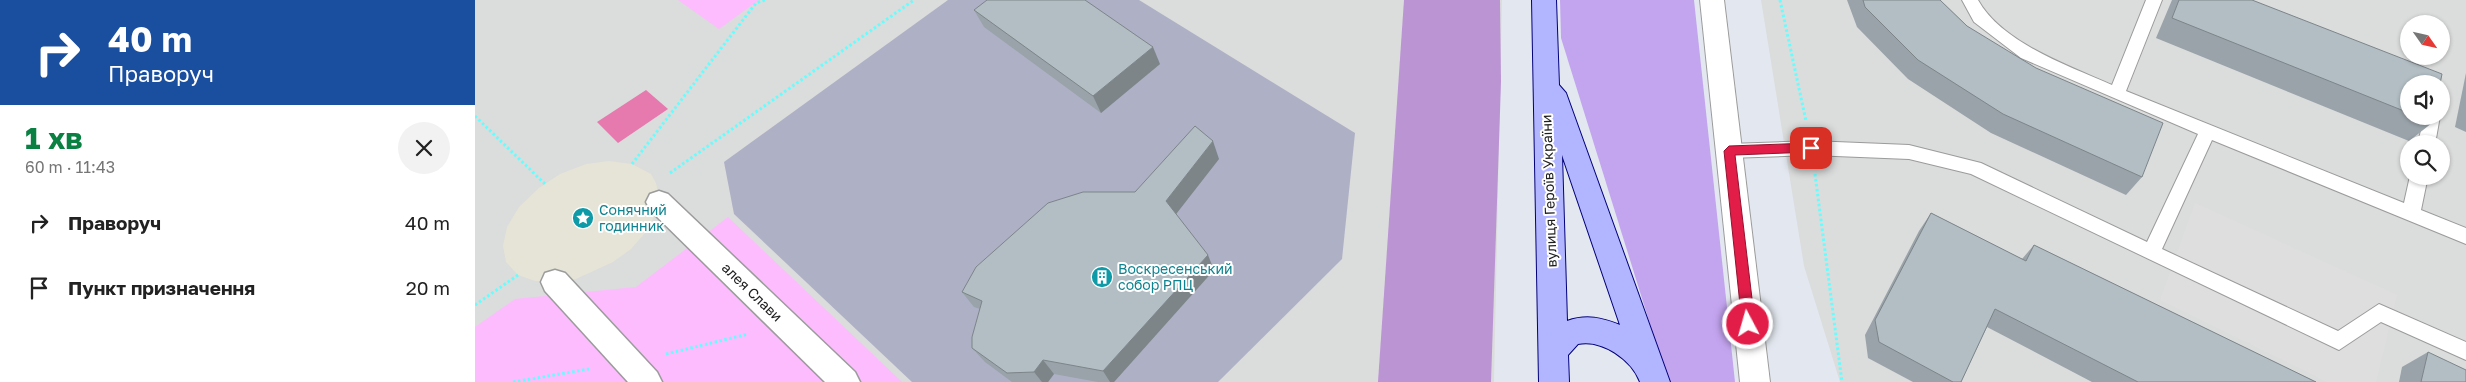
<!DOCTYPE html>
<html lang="uk">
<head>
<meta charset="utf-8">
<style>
	:root { --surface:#fff; --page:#f2f2f2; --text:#222; --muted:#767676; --accent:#0b8043 }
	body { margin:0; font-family:"Golos Text",sans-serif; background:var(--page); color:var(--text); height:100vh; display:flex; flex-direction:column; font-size:19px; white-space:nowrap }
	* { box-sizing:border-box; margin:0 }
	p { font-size:16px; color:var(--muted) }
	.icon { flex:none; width:28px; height:28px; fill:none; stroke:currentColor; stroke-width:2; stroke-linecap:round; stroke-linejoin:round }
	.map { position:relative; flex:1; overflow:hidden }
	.panel { display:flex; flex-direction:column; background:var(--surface); width:475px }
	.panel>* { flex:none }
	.guide { background:#1a4fa0; color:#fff; overflow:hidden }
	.needle { width:32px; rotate:124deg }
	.tools { position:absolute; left:1925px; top:15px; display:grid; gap:10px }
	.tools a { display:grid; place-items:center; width:50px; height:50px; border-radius:50%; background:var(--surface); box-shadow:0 1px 4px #0004; font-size:25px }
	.pin { position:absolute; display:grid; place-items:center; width:42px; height:42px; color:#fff; margin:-21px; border-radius:10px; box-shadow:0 2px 8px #0006 }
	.me { position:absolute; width:55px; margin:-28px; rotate:354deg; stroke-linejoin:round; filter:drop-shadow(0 0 4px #0008) }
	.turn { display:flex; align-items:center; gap:18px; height:105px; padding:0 25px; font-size:22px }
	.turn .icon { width:65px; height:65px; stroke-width:2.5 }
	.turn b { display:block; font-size:35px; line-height:42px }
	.round { display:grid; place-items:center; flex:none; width:52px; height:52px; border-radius:26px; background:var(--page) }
	.head { display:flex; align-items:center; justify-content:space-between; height:85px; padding:0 25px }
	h1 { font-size:30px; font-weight:700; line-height:38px; color:var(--accent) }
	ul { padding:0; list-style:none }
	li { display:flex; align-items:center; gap:15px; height:65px; padding:0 25px }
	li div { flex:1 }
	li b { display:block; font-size:19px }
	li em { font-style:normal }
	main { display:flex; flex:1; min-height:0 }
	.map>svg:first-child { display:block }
	.residential { fill:#dbdcdc; fill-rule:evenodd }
	.construction { fill:#aeb0c5 }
	.grass { fill:#c3a4ef }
	.forest { fill:#bb94d3 }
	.park { fill:#fdbcfe }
	.pitch { fill:#e679ae }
	.parking { fill:#dedede }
	.plaza { fill:#e6e4d7 }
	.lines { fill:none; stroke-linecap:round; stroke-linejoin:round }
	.service-casing { stroke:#9b9b9b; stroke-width:2 }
	.pedestrian-casing { stroke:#9b9b9b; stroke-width:3 }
	.minor-casing { stroke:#9b9b9b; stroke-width:2 }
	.secondary-casing { stroke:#02007a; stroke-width:2 }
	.path { stroke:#65feff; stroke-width:3; stroke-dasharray:2.5 2.5; stroke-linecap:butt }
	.service { fill:#fff; fill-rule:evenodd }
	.pedestrian { fill:#fff; fill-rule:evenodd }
	.minor { fill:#fff; fill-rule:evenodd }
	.secondary { fill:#b2b5ff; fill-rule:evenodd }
	.wall { fill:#99a3a9 }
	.shaded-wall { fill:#7d8589 }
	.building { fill:#b2bec4; stroke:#7d8589 }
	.route { fill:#e11d48; stroke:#92132f }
	.labels { text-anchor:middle; stroke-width:4; stroke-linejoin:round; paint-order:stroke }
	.street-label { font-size:14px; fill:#1e1e1e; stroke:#fff }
	.culture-label { font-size:14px; fill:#0d838f; stroke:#fff; text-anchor:start }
</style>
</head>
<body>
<main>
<section class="panel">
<div class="guide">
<div class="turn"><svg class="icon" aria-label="right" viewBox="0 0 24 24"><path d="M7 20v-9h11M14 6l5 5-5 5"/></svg><div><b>40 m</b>Праворуч</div></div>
</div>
<div class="head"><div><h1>1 хв</h1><p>60 m · 11:43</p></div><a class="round"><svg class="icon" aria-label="close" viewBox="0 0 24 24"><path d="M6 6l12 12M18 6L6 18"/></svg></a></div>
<ul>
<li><svg class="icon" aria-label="right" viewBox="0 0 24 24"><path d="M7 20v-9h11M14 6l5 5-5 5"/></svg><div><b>Праворуч</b></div><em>40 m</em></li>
<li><svg class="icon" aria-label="arrive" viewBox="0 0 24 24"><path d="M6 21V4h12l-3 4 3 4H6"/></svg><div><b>Пункт призначення</b></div><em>20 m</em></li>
</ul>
</section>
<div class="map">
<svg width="1991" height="382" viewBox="0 0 1991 382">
	<rect width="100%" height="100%" fill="#e3e8f0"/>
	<!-- residential -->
	<g class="residential">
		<path d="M 0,0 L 1027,0 L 1019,382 L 0,382 Z"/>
		<path d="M 1286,0 L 1991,0 L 1991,382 L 1365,382 L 1329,266 ZM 1934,24 L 1966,24 L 1966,56 L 1934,56 ZM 1934,84 L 1966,84 L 1966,116 L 1934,116 ZM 1934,144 L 1966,144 L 1966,176 L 1934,176 Z"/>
	</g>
	<!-- construction -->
	<path class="construction" d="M 473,0 L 664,0 L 880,133 L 867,259 L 743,382 L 437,382 L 259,214 L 249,162 Z"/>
	<!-- grass -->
	<path class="grass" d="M 1085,0 L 1219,0 L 1260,382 L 1193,382 L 1086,38 Z"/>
	<!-- forest -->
	<path class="forest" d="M 929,0 L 1025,0 L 1026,82 L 1016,382 L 903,382 Z"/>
	<!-- park -->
	<g class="park">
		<path d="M 203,0 L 284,0 L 244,29 Z"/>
		<path d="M 253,217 L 427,382 L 0,382 L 0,327 L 40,299 L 161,287 Z"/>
	</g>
	<!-- pitch -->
	<path class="pitch" d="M 171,90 L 193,109 L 143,143 L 122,122 Z"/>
	<!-- parking -->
	<path class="parking" d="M 1720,203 L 1922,295 L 1901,382 L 1852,382 L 1685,300 Z"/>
	<!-- plaza -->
	<path class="plaza" d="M 134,161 L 157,164 L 176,174 L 181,183 L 183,192 L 181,213 L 171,232 L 156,249 L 138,262 L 101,279 L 80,282 L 60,281 L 43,275 L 31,262 L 28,246 L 32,227 L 44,207 L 64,188 L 85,174 L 111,164 Z"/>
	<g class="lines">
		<!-- service casing -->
		<g class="service-casing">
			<g id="service">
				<path d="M 1487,0 L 1503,0 C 1527,43 1594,66 1637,85 L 1671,0 L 1687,0 L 1651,91 L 1929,203 L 1935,176 L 1953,176 L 1946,210 L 1991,228 L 1991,244 L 1737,140 L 1687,249 L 1863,331 L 1904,304 L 1991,342 L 1991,360 L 1906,322 L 1864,350 L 1496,174 L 1434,159 L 1336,155 L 1254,158 L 1248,156 L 1245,151 L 1248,146 L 1254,144 L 1336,141 L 1434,145 L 1506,163 L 1672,242 L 1723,134 L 1546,58 L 1499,22 Z"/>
				<path d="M 1949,116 L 1965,116 L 1960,144 L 1943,144 Z"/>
			</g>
		</g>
		<!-- pedestrian casing -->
		<g class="pedestrian-casing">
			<g id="pedestrian">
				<path d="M 184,191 L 193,194 L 380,372 L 385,382 L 350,382 L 175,210 L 171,202 L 175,194 Z"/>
				<path d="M 80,270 L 90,273 L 182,372 L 187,382 L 153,382 L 70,291 L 66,282 L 70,273 Z"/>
			</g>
		</g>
		<!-- minor casing -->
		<g class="minor-casing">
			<path id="minor" d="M 1225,0 L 1249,0 L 1295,382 L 1265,382 Z"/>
		</g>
		<!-- secondary casing -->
		<g class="secondary-casing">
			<path id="secondary" d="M 1057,0 L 1081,0 L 1084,85 L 1091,93 L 1195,382 L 1165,382 C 1157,360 1127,339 1103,344 L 1093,355 L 1094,382 L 1064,382 ZM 1087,155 L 1145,325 C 1127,318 1112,314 1092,321 Z"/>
		</g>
		<!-- path -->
		<g class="path">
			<path d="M 1305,0 L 1331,121"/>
			<path d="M 0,116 L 70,184"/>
			<path d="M 157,164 L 281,3 L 290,0"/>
			<path d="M 195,173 L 439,0"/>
			<path d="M 1340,174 L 1367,382"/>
			<path d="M 0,305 L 43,275"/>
			<path d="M 191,354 L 273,334"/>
			<path d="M 38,382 L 114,369"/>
		</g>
		<!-- service -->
		<use href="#service" class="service"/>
		<!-- pedestrian -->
		<use href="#pedestrian" class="pedestrian"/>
		<!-- minor -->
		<use href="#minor" class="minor"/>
		<!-- secondary -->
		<use href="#secondary" class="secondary"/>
	</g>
	<!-- wall -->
	<g class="wall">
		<path d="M 1372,0 L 1465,0 L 1492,26 L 1667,177 L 1651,195 L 1516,133 L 1433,79 L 1382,27 Z"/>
		<path d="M 1697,0 L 1777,0 L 1934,84 L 1934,116 L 1958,116 L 1957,123 L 1934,141 L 1681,38 Z"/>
		<path d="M 499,10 L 685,64 L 626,113 L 509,27 Z"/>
		<path d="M 1991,73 L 1991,132 L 1980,127 Z"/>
		<path d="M 744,159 L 701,214 L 739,270 L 639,382 L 623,382 L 579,374 L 573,382 L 537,382 L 510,362 L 497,348 L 505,309 L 499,307 L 487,292 L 660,192 Z"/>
		<path d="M 1456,213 L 1547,259 L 1559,245 L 1841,382 L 1617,382 L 1512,327 L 1486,382 L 1438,382 L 1393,358 L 1390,335 L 1444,231 Z"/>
		<path d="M 1953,352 L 1991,382 L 1924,382 L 1927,367 Z"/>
	</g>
	<!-- shaded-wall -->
	<g class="shaded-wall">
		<path d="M 678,47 L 685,64 L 626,113 L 618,96 Z"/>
		<path d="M 738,141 L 744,159 L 698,218 L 691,201 Z"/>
		<path d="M 733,255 L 739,270 L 639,382 L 635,382 L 628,371 Z"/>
		<path d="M 568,360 L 579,374 L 573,382 L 567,382 L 559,372 Z"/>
	</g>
	<!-- building -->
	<g class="building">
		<path d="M 512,0 L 610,0 L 678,47 L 618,96 L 499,10 Z"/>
		<path d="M 1388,0 L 1465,0 L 1492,26 L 1561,68 L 1688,123 L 1667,177 L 1528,114 L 1443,60 L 1390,7 Z"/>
		<path d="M 1704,0 L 1777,0 L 1967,74 L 1965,84 L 1934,84 L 1934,113 L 1697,18 Z"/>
		<path d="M 1941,116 L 1958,116 L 1957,123 Z"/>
		<path d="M 720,126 L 738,141 L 691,201 L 733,255 L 628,371 L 568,360 L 559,372 L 532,373 L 497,348 L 497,337 L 507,301 L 487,292 L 501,267 L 573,203 L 608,192 L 660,192 Z"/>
		<path d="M 1456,213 L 1551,261 L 1559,245 L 1841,382 L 1663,382 L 1520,309 L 1486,382 L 1478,382 L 1404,342 L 1400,320 Z"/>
		<path d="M 1953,352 L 1991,370 L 1991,382 L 1946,382 Z"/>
	</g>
	<!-- route -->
	<path class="route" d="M 1336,143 L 1342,148 L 1336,152 L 1260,155 L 1280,324 L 1273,330 L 1267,324 L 1249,151 L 1254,146 Z"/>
	<!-- icons -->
	<defs>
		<g id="sight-disc" transform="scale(1.125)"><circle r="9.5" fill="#0f9aa8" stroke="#fff"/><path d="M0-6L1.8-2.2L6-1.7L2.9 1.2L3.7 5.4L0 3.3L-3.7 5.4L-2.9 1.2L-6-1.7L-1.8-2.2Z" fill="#fff"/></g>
		<g id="building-disc" transform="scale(1.125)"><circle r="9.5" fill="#0f9aa8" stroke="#fff"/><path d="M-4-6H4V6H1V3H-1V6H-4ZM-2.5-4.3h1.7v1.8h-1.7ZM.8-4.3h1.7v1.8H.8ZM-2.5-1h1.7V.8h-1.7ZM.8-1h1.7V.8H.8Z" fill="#fff"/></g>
	</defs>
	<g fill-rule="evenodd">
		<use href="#sight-disc" x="108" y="218"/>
		<use href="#building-disc" x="627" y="277"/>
	</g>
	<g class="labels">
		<!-- street labels -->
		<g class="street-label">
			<text transform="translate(1074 191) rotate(-92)" y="5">вулиця Героїв України</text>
			<text transform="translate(277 292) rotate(44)" y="5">алея Слави</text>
		</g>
		<!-- culture labels -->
		<g class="culture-label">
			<text x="124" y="215">Сонячний<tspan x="124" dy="16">годинник</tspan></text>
			<text x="643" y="274">Воскресенський<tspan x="643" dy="16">собор РПЦ</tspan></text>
		</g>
	</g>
</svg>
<div class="tools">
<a><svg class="needle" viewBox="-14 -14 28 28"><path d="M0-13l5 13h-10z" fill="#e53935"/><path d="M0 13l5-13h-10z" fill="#767676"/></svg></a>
<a><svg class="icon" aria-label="sound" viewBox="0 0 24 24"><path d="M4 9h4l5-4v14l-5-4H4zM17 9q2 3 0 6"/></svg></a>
<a><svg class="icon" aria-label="search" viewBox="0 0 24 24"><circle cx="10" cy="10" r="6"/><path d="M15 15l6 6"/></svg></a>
</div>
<div class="pin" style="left:1336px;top:148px;background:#d93025"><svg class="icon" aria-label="arrive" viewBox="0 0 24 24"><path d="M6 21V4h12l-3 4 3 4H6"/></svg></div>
<svg class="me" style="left:1273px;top:324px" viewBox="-20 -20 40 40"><circle r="17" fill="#e11d48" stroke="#fff" stroke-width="3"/><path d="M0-11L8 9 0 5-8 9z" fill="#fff"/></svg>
</div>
</main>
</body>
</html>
